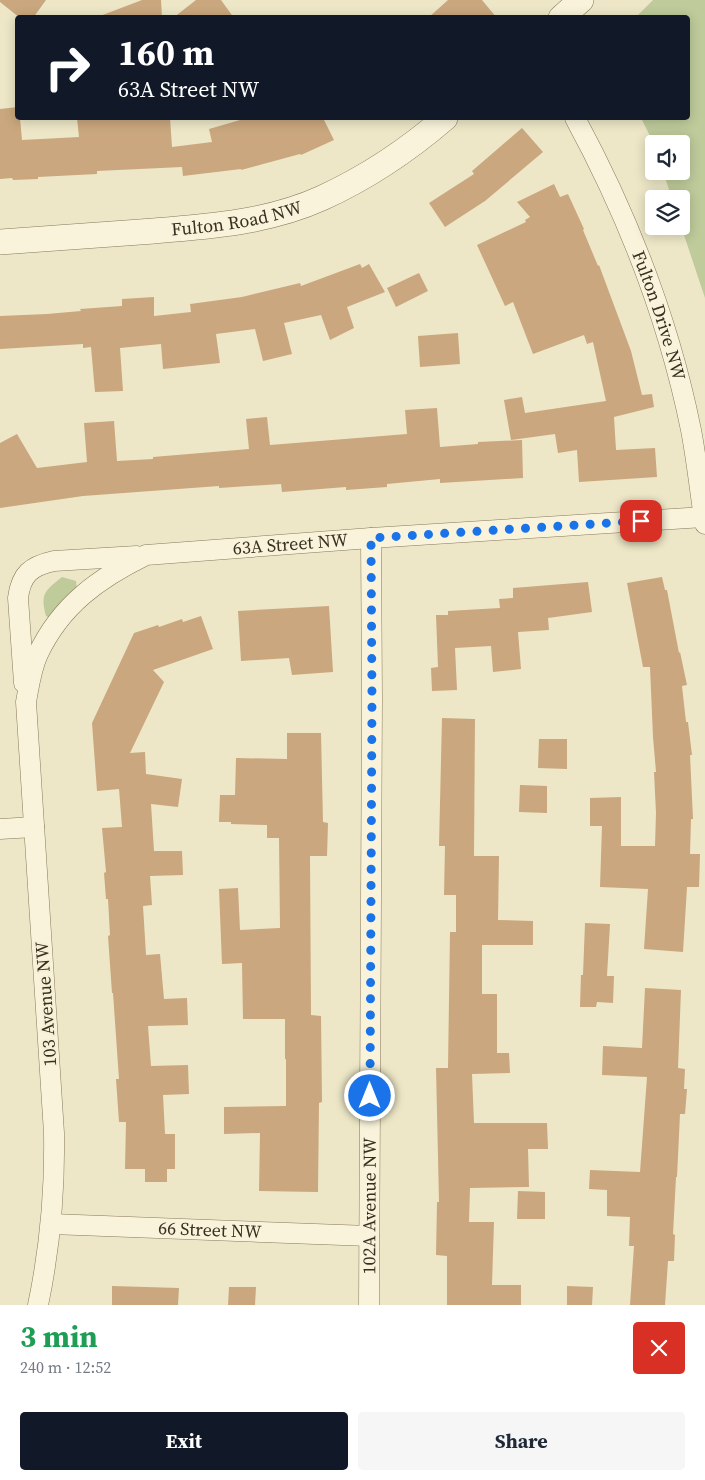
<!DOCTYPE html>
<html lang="en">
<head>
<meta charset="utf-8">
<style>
	:root { --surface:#fff; --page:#f6f6f7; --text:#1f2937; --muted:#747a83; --accent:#111827 }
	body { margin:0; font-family:"Source Serif 4",serif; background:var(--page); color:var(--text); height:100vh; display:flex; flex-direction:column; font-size:19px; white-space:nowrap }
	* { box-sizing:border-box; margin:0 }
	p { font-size:16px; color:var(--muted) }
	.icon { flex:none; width:28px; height:28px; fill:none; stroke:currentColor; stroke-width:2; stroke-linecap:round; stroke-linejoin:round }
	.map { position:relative; height:1305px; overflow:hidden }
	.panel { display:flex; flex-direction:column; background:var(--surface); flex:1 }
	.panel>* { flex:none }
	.banner { position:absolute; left:15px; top:15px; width:675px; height:105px; border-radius:5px; box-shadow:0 2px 12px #0003; background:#111827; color:#fff; overflow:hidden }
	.controls { position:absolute; left:645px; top:135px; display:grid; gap:10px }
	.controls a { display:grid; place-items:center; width:45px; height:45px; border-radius:5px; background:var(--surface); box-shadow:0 2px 12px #0003; font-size:25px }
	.pin { position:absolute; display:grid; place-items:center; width:42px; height:42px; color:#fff; margin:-21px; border-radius:10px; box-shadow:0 2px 8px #0006 }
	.me { position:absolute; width:55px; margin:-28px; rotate:0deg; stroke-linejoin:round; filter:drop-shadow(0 0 4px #0008) }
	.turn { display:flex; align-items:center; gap:18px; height:105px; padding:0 20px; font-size:22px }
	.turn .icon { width:65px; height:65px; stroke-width:2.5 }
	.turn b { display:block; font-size:35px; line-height:42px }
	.round { display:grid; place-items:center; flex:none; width:52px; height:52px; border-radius:5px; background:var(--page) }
	.summary { display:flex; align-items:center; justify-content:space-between; height:85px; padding:0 20px }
	h1 { font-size:30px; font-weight:700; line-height:38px; color:#1e9e55 }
	.action { display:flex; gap:10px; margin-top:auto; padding:10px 20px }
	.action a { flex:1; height:58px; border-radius:5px; background:var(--accent); color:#fff; font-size:20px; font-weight:700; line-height:58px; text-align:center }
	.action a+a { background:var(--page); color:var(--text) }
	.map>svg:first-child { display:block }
	.green { fill:#bfcb9b }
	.building { fill:#caa77e }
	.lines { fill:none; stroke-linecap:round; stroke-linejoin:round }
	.minor-casing { stroke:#88795d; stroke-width:21 }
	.tertiary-casing { stroke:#88795d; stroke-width:26 }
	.minor { stroke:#f8f3da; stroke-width:20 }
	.tertiary { stroke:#f8f3da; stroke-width:25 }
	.route { stroke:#1a73e8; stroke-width:9; stroke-dasharray:0 16.2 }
	.labels { text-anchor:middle; stroke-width:4; stroke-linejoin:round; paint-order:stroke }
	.street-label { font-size:18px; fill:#392f20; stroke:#f5f0d6 }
</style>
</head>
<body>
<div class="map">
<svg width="705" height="1305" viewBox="0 0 705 1305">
	<rect width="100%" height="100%" fill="#ede7c7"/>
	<!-- green -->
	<g class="green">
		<path d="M 653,0 L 705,0 L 705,298 L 681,226 L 681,199 L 672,199 L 663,171 L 681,171 L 681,144 L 654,144 L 641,118 L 688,118 L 688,18 L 636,17 Z"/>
		<path d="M 62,577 L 76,581 L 77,590 L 52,619 L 46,616 C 40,593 45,591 62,577 Z"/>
	</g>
	<!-- building -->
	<g class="building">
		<path d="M 0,0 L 46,0 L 33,18 L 20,18 L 0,2 Z"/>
		<path d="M 142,0 L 161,0 L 162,18 L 100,18 L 100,16 Z"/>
		<path d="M 196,0 L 221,0 L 234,18 L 173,18 Z"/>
		<path d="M 448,0 L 482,0 L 497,18 L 428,18 Z"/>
		<path d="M 18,107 L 18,118 L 20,118 L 22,140 L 79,137 L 77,118 L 170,118 L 172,147 L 212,142 L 209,129 L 247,118 L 323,118 L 334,140 L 301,155 L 300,154 L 241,170 L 241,169 L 183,176 L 182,167 L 97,171 L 97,174 L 38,177 L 38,179 L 13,180 L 12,178 L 0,179 L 0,109 Z"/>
		<path d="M 522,128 L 543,152 L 485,201 L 445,227 L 429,203 L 474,174 L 472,171 Z"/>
		<path d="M 554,184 L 560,197 L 568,194 L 584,229 L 583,230 L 598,266 L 599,265 L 631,351 L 642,395 L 652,394 L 654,407 L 614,417 L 616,450 L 655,448 L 657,477 L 579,482 L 577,450 L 558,453 L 555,434 L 511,440 L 504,400 L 522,397 L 525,413 L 606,401 L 593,342 L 587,344 L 584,335 L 533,354 L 513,302 L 505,306 L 477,245 L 526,222 L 525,220 L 530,217 L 517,202 Z"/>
		<path d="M 360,264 L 362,268 L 369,264 L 385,292 L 347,307 L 354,328 L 330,340 L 321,315 L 284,323 L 292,354 L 263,361 L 255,329 L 216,334 L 220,363 L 163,369 L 161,344 L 120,348 L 123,391 L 95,392 L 91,347 L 83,348 L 83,344 L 0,349 L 0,316 L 47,314 L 81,311 L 80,309 L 122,306 L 122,299 L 154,297 L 154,316 L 191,312 L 190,304 L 242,297 L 300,283 L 301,286 Z"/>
		<path d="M 419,273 L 428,291 L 396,307 L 387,288 Z"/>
		<path d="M 458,333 L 460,364 L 420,367 L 418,336 Z"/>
		<path d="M 437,408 L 440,447 L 478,444 L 478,442 L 522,440 L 523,478 L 440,483 L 440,479 L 387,484 L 387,487 L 346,490 L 346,487 L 282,492 L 281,484 L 219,488 L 219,486 L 83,496 L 0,508 L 0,443 L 17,434 L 37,468 L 87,462 L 84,423 L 114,421 L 117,461 L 153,459 L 153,457 L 249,449 L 246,419 L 267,417 L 270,445 L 407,434 L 405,410 Z"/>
		<path d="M 662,577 L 665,590 L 667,590 L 679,653 L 680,652 L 687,685 L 682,686 L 686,722 L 688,722 L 692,755 L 690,755 L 693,819 L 691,819 L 690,854 L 700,854 L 699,887 L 687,887 L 683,952 L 644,949 L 648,889 L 600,887 L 602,826 L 590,826 L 590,798 L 621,797 L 621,846 L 655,846 L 656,813 L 654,772 L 656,772 L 653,737 L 650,667 L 643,667 L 627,583 Z"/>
		<path d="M 588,582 L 592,612 L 548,618 L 549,630 L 518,632 L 521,669 L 493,672 L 491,646 L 455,648 L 457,690 L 432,691 L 431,668 L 438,667 L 436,615 L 448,615 L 448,611 L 500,608 L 499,599 L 513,598 L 513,588 Z"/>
		<path d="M 329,606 L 333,672 L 292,675 L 289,658 L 241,661 L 238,611 Z"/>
		<path d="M 201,616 L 213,649 L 153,670 L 164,682 L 130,753 L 145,752 L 146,774 L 182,779 L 178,807 L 151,804 L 154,851 L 182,851 L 183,875 L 150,876 L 152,905 L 143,906 L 146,955 L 160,954 L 164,999 L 187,998 L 188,1025 L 148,1026 L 151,1066 L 188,1065 L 189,1094 L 163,1095 L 165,1134 L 175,1134 L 175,1169 L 167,1169 L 167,1182 L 145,1182 L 145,1169 L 125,1169 L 126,1122 L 119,1122 L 116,1079 L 119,1079 L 113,993 L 112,993 L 108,936 L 110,935 L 108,899 L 106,899 L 104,873 L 106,872 L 102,828 L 122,827 L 119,789 L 97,791 L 92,723 L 134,633 L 158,625 L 159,627 L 182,619 L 183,622 Z"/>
		<path d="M 442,718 L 475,719 L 474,856 L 499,856 L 498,920 L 533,921 L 533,945 L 482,945 L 482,994 L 497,994 L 497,1053 L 509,1053 L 510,1073 L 472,1074 L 474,1123 L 547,1123 L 548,1149 L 528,1149 L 529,1187 L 470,1188 L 469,1222 L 494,1222 L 492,1285 L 521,1285 L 521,1305 L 447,1305 L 447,1256 L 436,1255 L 437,1202 L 439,1202 L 436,1068 L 448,1068 L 450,932 L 456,932 L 456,895 L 444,895 L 445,846 L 439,846 Z"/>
		<path d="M 287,733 L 321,733 L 323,822 L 328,823 L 327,856 L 310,856 L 311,1015 L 321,1016 L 322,1102 L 319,1103 L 318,1192 L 259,1191 L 260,1133 L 224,1134 L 224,1107 L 286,1106 L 286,1059 L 285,1059 L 285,1019 L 243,1019 L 242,963 L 222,964 L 219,889 L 238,888 L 240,930 L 280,928 L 279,838 L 267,838 L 267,825 L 231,824 L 231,822 L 219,822 L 220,795 L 235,795 L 236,758 L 287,759 Z"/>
		<path d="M 539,739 L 567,739 L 567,769 L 538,768 Z"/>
		<path d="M 520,785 L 547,786 L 547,813 L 519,812 Z"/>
		<path d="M 585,923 L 610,924 L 607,976 L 614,976 L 613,1003 L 597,1002 L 596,1007 L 580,1007 L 581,975 L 583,975 Z"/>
		<path d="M 645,988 L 681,990 L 678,1068 L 685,1069 L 684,1089 L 687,1089 L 685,1114 L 680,1114 L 677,1177 L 676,1177 L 673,1234 L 675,1235 L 674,1261 L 668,1261 L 665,1305 L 630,1305 L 634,1246 L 629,1246 L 630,1217 L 607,1216 L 607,1190 L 589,1189 L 590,1170 L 640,1172 L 647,1077 L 602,1075 L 603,1046 L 642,1048 Z"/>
		<path d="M 518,1191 L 545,1192 L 545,1219 L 517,1219 Z"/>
		<path d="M 112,1286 L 179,1288 L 178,1305 L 112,1305 Z"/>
		<path d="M 567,1286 L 593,1287 L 592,1305 L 567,1305 Z"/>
		<path d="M 229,1287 L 256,1287 L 255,1305 L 228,1305 Z"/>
	</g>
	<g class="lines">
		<!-- minor casing -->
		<g class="minor-casing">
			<g id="minor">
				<path id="s1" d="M 575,118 C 628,216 669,321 691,430 C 697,461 700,493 705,524"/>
				<path d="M 24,683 L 18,598 C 21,574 31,566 54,561 L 137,556"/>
				<path d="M 0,829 L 34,827"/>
				<path id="s2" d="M 51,1224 L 369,1236"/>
				<path id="s3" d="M 38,1305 C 50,1248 55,1191 54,1133 L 26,702 C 29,686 31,669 38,654 C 61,605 99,578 146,555 L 371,538 L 704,517"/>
				<path id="s4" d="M 369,1305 L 372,699 L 371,538"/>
			</g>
		</g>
		<!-- tertiary casing -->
		<g class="tertiary-casing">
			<g id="tertiary">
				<path d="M 561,18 L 581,0"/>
				<path id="s5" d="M 0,242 C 47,239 93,235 140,232 C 201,227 265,224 322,198 C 368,177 408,150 445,118"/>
			</g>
		</g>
		<!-- minor -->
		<use href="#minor" class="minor"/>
		<!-- tertiary -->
		<use href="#tertiary" class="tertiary"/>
	</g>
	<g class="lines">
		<!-- route -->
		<path class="route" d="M 370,1096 L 372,699 L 371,538 L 641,521"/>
	</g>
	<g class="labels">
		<!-- street labels -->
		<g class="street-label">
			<text dy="6" stroke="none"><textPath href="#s5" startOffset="238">Fulton Road NW</textPath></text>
			<text dy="6" stroke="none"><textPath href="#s1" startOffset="215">Fulton Drive NW</textPath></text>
			<text dy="6" stroke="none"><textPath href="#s3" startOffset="949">63A Street NW</textPath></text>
			<text transform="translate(46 1004) rotate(-94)" y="6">103 Avenue NW</text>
			<text dy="6" stroke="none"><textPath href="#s4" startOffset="99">102A Avenue NW</textPath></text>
			<text dy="6" stroke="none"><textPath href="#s2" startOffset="159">66 Street NW</textPath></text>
		</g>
	</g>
</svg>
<div class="controls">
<a><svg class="icon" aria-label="sound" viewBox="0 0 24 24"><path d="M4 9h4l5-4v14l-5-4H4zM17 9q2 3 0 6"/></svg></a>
<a><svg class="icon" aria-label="layers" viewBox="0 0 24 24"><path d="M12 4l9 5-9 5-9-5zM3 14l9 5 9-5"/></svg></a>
</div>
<div class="pin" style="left:641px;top:521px;background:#d93025"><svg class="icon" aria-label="arrive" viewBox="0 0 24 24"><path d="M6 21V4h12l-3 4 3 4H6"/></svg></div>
<svg class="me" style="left:370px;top:1096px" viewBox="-20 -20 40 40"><circle r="17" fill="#1a73e8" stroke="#fff" stroke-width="3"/><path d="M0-11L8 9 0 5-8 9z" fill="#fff"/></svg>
<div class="banner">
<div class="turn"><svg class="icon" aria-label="right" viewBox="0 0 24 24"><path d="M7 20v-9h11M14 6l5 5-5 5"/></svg><div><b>160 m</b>63A Street NW</div></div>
</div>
</div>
<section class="panel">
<div class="summary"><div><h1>3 min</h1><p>240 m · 12:52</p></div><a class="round" style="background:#d93025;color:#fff"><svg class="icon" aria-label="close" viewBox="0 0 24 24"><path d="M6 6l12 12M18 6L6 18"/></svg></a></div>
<div class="action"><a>Exit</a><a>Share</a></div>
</section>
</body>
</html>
